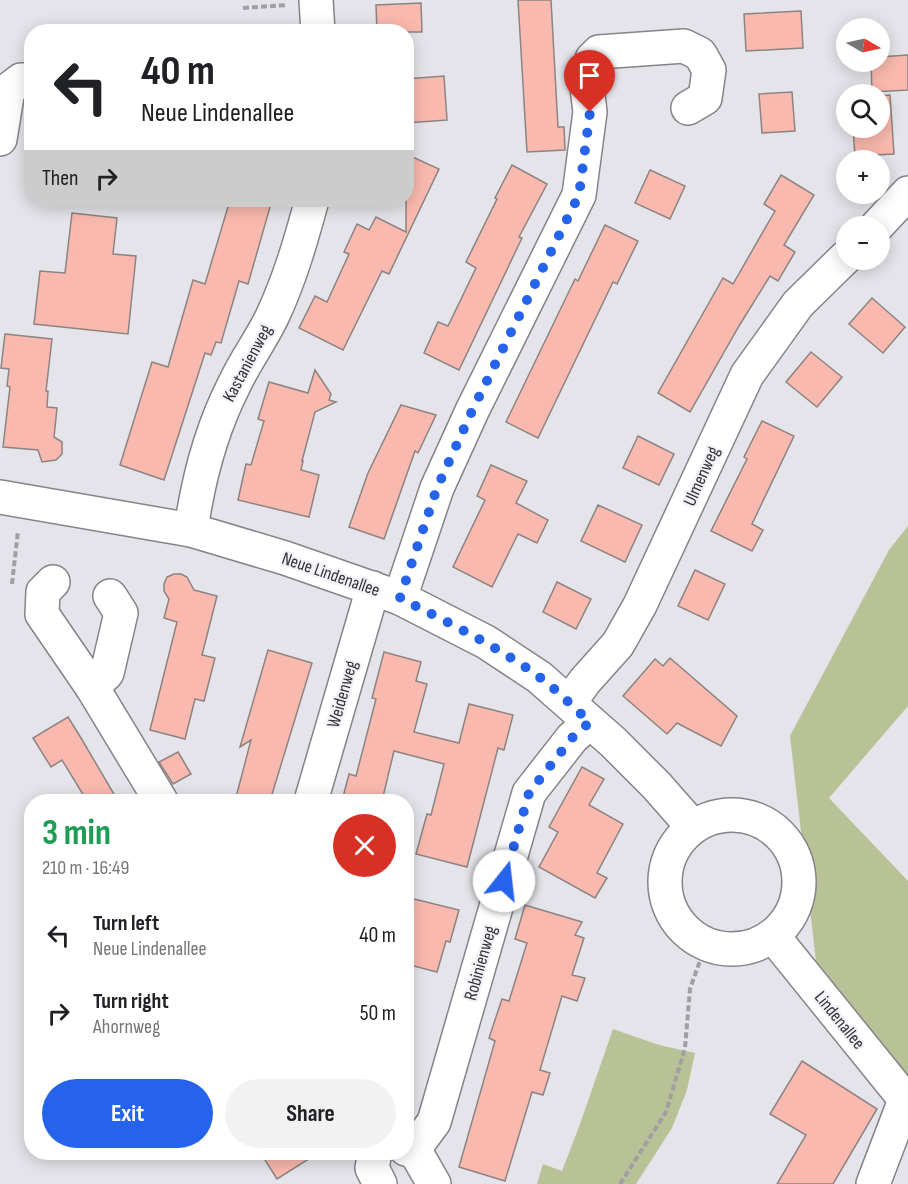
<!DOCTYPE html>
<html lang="en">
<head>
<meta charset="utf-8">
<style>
	:root { --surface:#fff; --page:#f2f2f2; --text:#202124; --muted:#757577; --accent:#2563eb }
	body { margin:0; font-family:"Sofia Sans Condensed",sans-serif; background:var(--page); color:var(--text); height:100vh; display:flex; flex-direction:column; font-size:22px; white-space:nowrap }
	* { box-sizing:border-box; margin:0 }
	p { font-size:20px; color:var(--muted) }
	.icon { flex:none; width:33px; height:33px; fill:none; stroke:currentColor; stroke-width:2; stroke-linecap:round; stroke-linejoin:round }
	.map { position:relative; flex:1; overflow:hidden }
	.drawer { position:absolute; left:24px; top:794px; width:390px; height:366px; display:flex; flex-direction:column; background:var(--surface); border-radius:24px; box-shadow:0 3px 15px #0003 }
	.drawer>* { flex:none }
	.hud { position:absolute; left:24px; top:24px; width:390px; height:183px; border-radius:24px; box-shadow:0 3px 15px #0003; background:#fff; color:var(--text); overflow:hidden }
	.needle { width:39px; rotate:99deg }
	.fabs { position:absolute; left:836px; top:18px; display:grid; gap:12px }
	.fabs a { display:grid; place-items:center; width:54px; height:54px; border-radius:50%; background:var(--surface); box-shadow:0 3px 15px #0003; font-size:30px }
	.pin { position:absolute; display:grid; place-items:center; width:51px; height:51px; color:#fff; margin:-62px -26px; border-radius:50% 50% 50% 0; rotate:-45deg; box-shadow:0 0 6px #0007 }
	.pin .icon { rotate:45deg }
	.me { position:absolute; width:66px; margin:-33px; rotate:16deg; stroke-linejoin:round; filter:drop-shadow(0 0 4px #0008) }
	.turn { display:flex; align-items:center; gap:21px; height:126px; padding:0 18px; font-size:27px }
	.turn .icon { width:78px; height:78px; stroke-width:2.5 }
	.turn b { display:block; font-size:42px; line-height:51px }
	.then { display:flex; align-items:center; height:57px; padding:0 18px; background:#0003; gap:12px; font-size:22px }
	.round { display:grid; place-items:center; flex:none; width:63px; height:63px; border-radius:32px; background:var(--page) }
	.overview { display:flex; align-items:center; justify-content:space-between; height:102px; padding:0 18px }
	h1 { font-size:36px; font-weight:700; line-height:45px; color:#1e9e55 }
	.button { display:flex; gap:12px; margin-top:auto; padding:12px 18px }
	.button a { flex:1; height:69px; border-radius:36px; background:var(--accent); color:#fff; font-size:24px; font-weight:700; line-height:69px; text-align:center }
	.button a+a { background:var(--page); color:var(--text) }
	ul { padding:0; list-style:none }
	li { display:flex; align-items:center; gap:18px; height:78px; padding:0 18px }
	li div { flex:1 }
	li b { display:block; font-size:22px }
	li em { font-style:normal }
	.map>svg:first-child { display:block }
	.green { fill:#b8c296 }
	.building { fill:#fab9ae; stroke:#8b8483; stroke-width:1.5 }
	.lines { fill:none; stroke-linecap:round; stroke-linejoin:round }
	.street-casing { stroke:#858389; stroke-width:36 }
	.path { stroke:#a09fa4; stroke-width:4; stroke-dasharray:6 3; stroke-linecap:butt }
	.street { stroke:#fff; stroke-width:33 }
	.route { stroke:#2563eb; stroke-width:10; stroke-dasharray:0 18 }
	.labels { text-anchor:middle; stroke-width:4.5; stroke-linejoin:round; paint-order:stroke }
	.street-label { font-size:18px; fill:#333335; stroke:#f3f1f8 }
</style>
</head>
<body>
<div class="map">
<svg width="908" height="1184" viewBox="0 0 908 1184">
	<rect width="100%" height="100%" fill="#e5e4ea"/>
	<!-- green -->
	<g class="green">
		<path d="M 908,526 L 908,706 L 829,798 L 908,881 L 908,1075 L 817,970 L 790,736 L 889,550 Z"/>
		<path d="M 613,1029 L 659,1045 L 695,1053 L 687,1090 L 672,1128 L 636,1184 L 537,1184 L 543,1164 L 562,1171 L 580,1124 Z"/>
	</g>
	<!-- building -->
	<g class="building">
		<path d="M 518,0 L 551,0 L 558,127 L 564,127 L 565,150 L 527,152 Z"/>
		<path d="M 421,3 L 422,32 L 377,32 L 376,5 Z"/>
		<path d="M 801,11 L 803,48 L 746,51 L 744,14 Z"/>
		<path d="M 908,55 L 908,90 L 872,92 L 871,62 L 879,62 L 879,57 Z"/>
		<path d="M 444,76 L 447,120 L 406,123 L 406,79 Z"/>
		<path d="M 792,92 L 795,131 L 762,133 L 759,94 Z"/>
		<path d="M 890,95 L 894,154 L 855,156 L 853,128 L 879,128 L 879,96 Z"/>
		<path d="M 406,154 L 439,169 L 389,274 L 382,271 L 343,350 L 299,328 L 315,296 L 327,302 L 349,254 L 344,252 L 357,224 L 369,230 L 376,217 L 406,232 Z"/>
		<path d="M 512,165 L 547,184 L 519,237 L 522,238 L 459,370 L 424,353 L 438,322 L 448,326 L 476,268 L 466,262 L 497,199 L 495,198 Z"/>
		<path d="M 650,170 L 685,186 L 670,219 L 635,203 Z"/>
		<path d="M 781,175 L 814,195 L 784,245 L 795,252 L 778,281 L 770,276 L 739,326 L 690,412 L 658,393 L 723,278 L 733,284 L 775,211 L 764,204 Z"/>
		<path d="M 230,200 L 272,200 L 248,284 L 239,281 L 221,343 L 216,342 L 211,355 L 205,353 L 164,480 L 120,465 L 152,362 L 168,367 L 193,280 L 205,284 Z"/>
		<path d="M 72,213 L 117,218 L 113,254 L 136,256 L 128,334 L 34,324 L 40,271 L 65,273 Z"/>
		<path d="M 605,225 L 638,241 L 617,284 L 613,282 L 538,438 L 506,422 L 575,279 L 578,281 Z"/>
		<path d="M 872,298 L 905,327 L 883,353 L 849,324 Z"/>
		<path d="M 5,334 L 52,339 L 46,391 L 48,391 L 47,407 L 57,408 L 54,437 L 62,442 L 62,454 L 56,460 L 42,462 L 38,450 L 3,447 L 10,387 L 7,386 L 9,369 L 1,368 Z"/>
		<path d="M 811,352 L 842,377 L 817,407 L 786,382 Z"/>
		<path d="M 315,370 L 331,394 L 329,400 L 336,402 L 315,412 L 302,461 L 303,461 L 301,470 L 319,475 L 309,517 L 238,500 L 246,464 L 251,465 L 264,421 L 258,419 L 269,382 L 308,393 Z"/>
		<path d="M 401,405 L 436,415 L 418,453 L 415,451 L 384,539 L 349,527 L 368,473 Z"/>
		<path d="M 762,421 L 794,436 L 752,524 L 763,530 L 752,551 L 711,531 L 747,459 L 744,457 Z"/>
		<path d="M 638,436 L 674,454 L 659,485 L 623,468 Z"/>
		<path d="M 491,465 L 527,481 L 516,503 L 548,520 L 537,543 L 518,534 L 492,587 L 453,567 L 485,500 L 477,496 Z"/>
		<path d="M 598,505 L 642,525 L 625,562 L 581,541 Z"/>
		<path d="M 695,570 L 725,584 L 708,620 L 678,606 Z"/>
		<path d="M 174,574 L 181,574 L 187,577 L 194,590 L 217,596 L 202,655 L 215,658 L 204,701 L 195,699 L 185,739 L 150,730 L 177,622 L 164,618 L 169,599 L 164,591 L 164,584 L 167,577 Z"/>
		<path d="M 557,582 L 591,599 L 576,629 L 543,612 Z"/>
		<path d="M 268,650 L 312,663 L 270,801 L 235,801 L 251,740 L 240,747 Z"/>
		<path d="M 384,652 L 421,662 L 416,681 L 427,684 L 414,732 L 459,743 L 469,704 L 513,715 L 504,750 L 498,748 L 467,867 L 416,854 L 427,814 L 431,815 L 444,764 L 394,751 L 382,801 L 342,801 L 349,774 L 356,776 L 376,699 L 372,698 Z"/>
		<path d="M 670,658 L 737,716 L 721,746 L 677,723 L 667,734 L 623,696 L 655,659 L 663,666 Z"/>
		<path d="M 68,717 L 81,738 L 118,801 L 87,801 L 62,760 L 51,767 L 33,738 Z"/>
		<path d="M 178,752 L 191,774 L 173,784 L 159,762 Z"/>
		<path d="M 582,767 L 604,779 L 589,805 L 623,824 L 597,873 L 607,878 L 595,898 L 539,867 L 558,832 L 549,827 Z"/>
		<path d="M 410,898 L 459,910 L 450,942 L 446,941 L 437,972 L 406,964 L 406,912 Z"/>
		<path d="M 525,905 L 582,922 L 575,935 L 584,938 L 572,975 L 585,978 L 577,1001 L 562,996 L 540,1070 L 550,1073 L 543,1095 L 532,1092 L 505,1181 L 459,1167 L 495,1041 L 489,1038 L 502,999 L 509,1001 L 527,943 L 515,939 Z"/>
		<path d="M 802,1061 L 877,1109 L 833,1184 L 777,1184 L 806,1135 L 770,1114 Z"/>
		<path d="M 260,1152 L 320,1152 L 277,1179 Z"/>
	</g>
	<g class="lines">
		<!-- street casing -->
		<g class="street-casing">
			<g id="street">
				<path d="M 316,0 L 318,32"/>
				<path d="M 0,139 L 8,90 L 21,80 L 32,80"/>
				<path d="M 877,226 L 908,193"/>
				<path d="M 0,497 L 191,530 L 285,558 L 400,598 L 486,642 L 539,677 L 613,742 L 656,785 L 693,827"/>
				<path d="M 191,530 C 198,480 211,430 234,385 C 245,361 261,340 272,317 C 290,279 301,240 312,200"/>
				<path d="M 53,582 L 43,592 L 42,614 L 92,687"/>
				<path d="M 110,596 L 121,613 L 107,673 L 92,687 L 161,801"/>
				<path d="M 400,598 L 437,488 L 472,411 L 579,195 L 590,112 L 586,79 L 592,59 L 599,52 L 684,46 L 700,54 L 709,70 L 705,98 L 688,108"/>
				<path d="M 569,703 L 585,681 L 618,644 L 640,605 L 747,375 L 798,304 L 846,257"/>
				<path d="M 311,801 L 373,588"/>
				<circle cx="732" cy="882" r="67"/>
				<path d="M 773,936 L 908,1103"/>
				<path d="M 406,1149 L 414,1149 L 434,1122 L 529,793 L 572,738 L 590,722"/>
				<path d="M 414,1149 L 434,1184"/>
				<path d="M 375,1152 L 372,1168 L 380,1184"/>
				<path d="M 873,1184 L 905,1100"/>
			</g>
		</g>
		<!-- path -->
		<g class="path">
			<path d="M 243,8 L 287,5"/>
			<path d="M 12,584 L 18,531"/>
			<path d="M 620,1184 L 666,1112 L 685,1048 L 690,989 L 702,955"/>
		</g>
		<!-- street -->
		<use href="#street" class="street"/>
	</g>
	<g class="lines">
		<!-- route -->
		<path class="route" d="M 504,881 L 529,793 L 572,738 L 590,722 C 573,707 556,689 538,676 C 495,645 447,622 400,598 L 437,488 L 472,411 L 579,195 L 590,112"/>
	</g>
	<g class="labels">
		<!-- street labels -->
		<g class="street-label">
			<text transform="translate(247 363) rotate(-62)" y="6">Kastanienweg</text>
			<text transform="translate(701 476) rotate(-66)" y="6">Ulmenweg</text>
			<text transform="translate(331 574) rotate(19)" y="6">Neue Lindenallee</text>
			<text transform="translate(342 694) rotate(-74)" y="6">Weidenweg</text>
			<text transform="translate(480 963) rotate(-74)" y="6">Robinienweg</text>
			<text transform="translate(840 1020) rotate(51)" y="6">Lindenallee</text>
		</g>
	</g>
</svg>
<div class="fabs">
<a><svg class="needle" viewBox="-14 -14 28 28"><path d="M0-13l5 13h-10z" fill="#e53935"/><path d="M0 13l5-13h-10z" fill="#757577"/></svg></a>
<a><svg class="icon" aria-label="search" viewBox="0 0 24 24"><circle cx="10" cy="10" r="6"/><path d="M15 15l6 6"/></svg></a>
<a>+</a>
<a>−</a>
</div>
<div class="pin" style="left:590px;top:112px;background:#d93025"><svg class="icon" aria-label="arrive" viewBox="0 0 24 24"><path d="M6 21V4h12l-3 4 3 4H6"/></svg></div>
<svg class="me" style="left:504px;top:881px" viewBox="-20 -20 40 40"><circle r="19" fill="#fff"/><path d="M0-13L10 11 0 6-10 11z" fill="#2563eb"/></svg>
<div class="hud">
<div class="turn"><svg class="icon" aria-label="left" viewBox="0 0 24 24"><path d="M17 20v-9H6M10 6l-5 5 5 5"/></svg><div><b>40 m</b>Neue Lindenallee</div></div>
<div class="then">Then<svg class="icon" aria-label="right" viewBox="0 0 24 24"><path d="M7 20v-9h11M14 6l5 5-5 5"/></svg></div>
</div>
<section class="drawer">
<div class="overview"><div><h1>3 min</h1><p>210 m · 16:49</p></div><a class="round" style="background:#d93025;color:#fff"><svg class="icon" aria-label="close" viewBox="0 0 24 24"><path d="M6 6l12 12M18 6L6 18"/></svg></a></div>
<ul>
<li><svg class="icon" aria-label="left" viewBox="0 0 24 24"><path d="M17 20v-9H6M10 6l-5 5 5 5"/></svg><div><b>Turn left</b><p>Neue Lindenallee</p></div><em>40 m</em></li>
<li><svg class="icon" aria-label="right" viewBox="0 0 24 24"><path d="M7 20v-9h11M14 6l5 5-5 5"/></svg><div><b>Turn right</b><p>Ahornweg</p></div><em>50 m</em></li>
</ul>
<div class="button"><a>Exit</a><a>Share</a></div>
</section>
</div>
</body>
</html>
